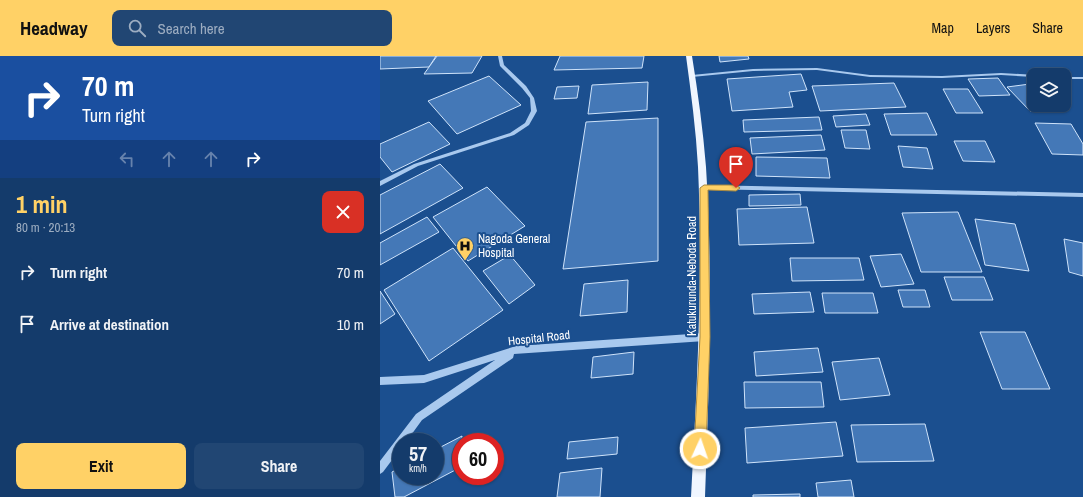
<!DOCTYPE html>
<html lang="en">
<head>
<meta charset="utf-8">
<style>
	:root { --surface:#143b6b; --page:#214673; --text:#f1f3f6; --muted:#9dadc1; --line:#33557e; --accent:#ffd166 }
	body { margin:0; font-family:"Archivo Narrow",sans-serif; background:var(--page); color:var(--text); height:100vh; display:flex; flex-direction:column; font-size:15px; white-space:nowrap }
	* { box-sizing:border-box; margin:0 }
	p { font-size:13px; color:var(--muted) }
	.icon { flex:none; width:22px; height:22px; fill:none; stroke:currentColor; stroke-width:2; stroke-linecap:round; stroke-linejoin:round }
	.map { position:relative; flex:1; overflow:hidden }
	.drawer { display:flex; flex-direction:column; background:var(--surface); width:380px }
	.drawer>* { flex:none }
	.hud { background:#1a4fa0; color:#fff; overflow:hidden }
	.tools { position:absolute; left:647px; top:12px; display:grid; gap:8px }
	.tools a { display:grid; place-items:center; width:44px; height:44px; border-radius:8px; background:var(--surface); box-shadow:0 1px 3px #0004,0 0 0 1px var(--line); font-size:20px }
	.speed { position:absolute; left:12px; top:377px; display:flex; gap:8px; font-size:20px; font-weight:700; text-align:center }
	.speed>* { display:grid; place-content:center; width:52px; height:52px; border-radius:50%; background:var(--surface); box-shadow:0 1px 3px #0004,0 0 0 1px var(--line); line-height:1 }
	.speed small { font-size:10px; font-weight:400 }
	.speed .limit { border:6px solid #d22; background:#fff; color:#111 }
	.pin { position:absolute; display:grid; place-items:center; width:34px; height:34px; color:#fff; margin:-41px -17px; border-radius:50% 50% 50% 0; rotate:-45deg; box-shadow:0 0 4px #0007 }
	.pin .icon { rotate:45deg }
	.me { position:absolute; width:44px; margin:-22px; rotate:3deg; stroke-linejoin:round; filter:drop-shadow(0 0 3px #0008) }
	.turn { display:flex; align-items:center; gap:14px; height:84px; padding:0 16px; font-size:18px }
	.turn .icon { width:52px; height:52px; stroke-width:2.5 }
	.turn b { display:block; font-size:28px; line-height:34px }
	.lanes { display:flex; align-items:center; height:38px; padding:0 16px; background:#0003; justify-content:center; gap:20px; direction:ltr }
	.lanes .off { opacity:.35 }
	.round { display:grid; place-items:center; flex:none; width:42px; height:42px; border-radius:8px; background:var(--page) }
	.head { display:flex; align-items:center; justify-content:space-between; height:68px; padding:0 16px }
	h1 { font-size:24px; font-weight:700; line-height:30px; color:var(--accent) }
	.cta { display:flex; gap:8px; margin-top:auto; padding:8px 16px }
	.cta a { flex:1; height:46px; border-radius:8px; background:var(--accent); color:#111; font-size:16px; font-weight:700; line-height:46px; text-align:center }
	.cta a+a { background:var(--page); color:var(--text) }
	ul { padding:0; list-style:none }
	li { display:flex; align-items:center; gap:12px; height:52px; padding:0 16px }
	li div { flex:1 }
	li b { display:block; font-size:15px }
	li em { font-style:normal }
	header { display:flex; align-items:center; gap:24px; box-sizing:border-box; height:56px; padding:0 20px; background:var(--accent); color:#111 }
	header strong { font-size:19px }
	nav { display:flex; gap:22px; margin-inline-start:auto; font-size:14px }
	.search { width:280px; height:36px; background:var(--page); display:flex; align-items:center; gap:10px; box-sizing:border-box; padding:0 14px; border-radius:8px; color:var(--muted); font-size:15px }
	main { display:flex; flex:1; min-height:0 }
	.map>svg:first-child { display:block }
	.building { fill:#4478b7; stroke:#cfe3fa }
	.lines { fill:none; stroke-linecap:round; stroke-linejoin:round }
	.minor { fill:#a9c9ee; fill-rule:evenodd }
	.major { fill:#f0f6ff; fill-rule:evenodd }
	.route { fill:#ffd166; stroke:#a68842 }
	.labels { text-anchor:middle; stroke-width:4; stroke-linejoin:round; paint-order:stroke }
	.poi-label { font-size:12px; fill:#fff; stroke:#1b4f8f; text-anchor:start }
	.street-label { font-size:12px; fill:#fff; stroke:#1b4f8f }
</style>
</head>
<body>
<header>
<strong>Headway</strong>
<div class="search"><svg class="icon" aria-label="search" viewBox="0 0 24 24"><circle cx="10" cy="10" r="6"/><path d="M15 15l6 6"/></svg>Search here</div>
<nav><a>Map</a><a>Layers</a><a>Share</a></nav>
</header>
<main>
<section class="drawer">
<div class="hud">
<div class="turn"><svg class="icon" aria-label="right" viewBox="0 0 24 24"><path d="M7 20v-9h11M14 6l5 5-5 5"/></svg><div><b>70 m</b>Turn right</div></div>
<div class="lanes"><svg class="icon off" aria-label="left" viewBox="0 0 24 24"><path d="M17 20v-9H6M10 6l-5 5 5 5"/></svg><svg class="icon off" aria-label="ahead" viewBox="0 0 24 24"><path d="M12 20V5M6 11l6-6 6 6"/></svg><svg class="icon off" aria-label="ahead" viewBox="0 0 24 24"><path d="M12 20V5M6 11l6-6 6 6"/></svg><svg class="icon" aria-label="right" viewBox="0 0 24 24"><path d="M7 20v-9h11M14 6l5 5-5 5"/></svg></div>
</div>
<div class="head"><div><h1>1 min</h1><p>80 m · 20:13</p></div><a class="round" style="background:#d93025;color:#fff"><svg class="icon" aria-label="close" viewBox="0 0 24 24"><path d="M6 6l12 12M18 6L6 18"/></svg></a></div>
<ul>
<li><svg class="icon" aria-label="right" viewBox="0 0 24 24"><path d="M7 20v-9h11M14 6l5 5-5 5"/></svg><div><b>Turn right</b></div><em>70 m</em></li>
<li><svg class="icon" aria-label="arrive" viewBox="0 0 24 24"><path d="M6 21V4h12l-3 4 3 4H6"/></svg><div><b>Arrive at destination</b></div><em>10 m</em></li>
</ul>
<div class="cta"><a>Exit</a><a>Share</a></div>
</section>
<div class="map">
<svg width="703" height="441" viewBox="0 0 703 441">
	<rect width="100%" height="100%" fill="#1b4f8f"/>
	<!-- building -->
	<g class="building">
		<path d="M 0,0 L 56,0 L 49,11 L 0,13 Z"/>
		<path d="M 57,0 L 102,0 L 92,17 L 44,18 Z"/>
		<path d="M 180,0 L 264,0 L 262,12 L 174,14 Z"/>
		<path d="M 339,0 L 368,0 L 369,3 L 340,6 Z"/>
		<path d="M 421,18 L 427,34 L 409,36 L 413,51 L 352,55 L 347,23 Z"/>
		<path d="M 109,20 L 141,49 L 77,78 L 48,45 Z"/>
		<path d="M 618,22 L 630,39 L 599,40 L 588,23 Z"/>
		<path d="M 268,26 L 267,54 L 208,58 L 212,29 Z"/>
		<path d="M 514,27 L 526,51 L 440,55 L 432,30 Z"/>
		<path d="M 650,28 L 654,31 L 654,49 L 672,49 L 675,52 L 650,55 L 627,31 Z"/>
		<path d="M 199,30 L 197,42 L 174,43 L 177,31 Z"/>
		<path d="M 563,33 L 588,33 L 603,57 L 576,57 Z"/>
		<path d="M 547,57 L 557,79 L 511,79 L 504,58 Z"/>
		<path d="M 486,58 L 490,69 L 456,71 L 453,60 Z"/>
		<path d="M 439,61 L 442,74 L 364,76 L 363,64 Z"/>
		<path d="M 278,62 L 278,205 L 183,213 L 206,66 Z"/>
		<path d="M 49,66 L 70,88 L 12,116 L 0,101 L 0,88 Z"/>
		<path d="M 655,67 L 691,68 L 703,88 L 703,99 L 672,98 Z"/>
		<path d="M 461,74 L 486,74 L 490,93 L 465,92 Z"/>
		<path d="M 441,79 L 445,94 L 372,98 L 370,82 Z"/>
		<path d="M 574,85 L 605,85 L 615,106 L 583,105 Z"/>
		<path d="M 518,90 L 547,92 L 553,113 L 523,111 Z"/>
		<path d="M 376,101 L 447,102 L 450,122 L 376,120 Z"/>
		<path d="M 60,108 L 83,132 L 0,178 L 0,139 Z"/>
		<path d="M 107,131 L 145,170 L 88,205 L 53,161 Z"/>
		<path d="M 420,138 L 421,149 L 369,150 L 369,139 Z"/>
		<path d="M 427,151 L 434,187 L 359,189 L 357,153 Z"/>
		<path d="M 578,156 L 602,216 L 541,216 L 522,157 Z"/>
		<path d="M 47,161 L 59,176 L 0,209 L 0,187 Z"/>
		<path d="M 595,163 L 635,168 L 649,215 L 605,209 Z"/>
		<path d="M 684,183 L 703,187 L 703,220 L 689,216 Z"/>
		<path d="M 73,192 L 123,254 L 49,305 L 4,234 Z"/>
		<path d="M 521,198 L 534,228 L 501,231 L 490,200 Z"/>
		<path d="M 130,199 L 155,229 L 129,248 L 103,215 Z"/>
		<path d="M 410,202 L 479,202 L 484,224 L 412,225 Z"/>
		<path d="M 564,221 L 604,221 L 613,244 L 572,244 Z"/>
		<path d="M 248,224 L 247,256 L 200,260 L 204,228 Z"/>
		<path d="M 518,234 L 545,234 L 550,251 L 523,251 Z"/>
		<path d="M 0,235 L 15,258 L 0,268 Z"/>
		<path d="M 430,236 L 434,256 L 374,258 L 372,238 Z"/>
		<path d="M 442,237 L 493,237 L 498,257 L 445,257 Z"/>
		<path d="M 600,276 L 645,276 L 670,333 L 622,333 Z"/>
		<path d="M 438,292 L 443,316 L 376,320 L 374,296 Z"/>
		<path d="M 254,296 L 253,318 L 211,322 L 213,301 Z"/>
		<path d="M 499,302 L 510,339 L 460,344 L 452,306 Z"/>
		<path d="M 364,326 L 441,326 L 444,351 L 365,352 Z"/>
		<path d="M 456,366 L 463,400 L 367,407 L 365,372 Z"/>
		<path d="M 545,368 L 554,405 L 477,406 L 471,369 Z"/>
		<path d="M 82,380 L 81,411 L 24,441 L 15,441 L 12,416 L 21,411 L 21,420 L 55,420 L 55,394 Z"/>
		<path d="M 238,381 L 237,398 L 187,403 L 189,386 Z"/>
		<path d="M 222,412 L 220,441 L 177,441 L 180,417 Z"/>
		<path d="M 471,424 L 474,441 L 438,441 L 436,427 Z"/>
		<path d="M 420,438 L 420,441 L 373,441 L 373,439 Z"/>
	</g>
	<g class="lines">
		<!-- minor -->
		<g class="minor">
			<path d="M 118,0 L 122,0 L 124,9 L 146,30 L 154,42 L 157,55 L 149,69 L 134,79 L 38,110 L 0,130 L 0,125 L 34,108 L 130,77 L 145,67 L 151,55 L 150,42 L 142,32 L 120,10 Z"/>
			<path d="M 437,12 L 490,19 L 562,20 L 621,17 L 656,19 L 654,19 L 654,21 L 621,19 L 562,22 L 490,21 L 437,14 L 373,15 L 312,21 L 310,20 L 312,19 L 373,13 Z"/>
			<rect x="684" y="21" width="19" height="2"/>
			<path d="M 322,129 L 703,137 L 703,141 L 324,133 L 321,131 Z"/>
			<path d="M 325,277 L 328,278 L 329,281 L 328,284 L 325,285 L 134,298 L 133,302 L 42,364 L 26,386 L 21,386 L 21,392 L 3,416 L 0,418 L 0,405 L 36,358 L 115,304 L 44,327 L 0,329 L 0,321 L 44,319 L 136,290 Z"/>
		</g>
		<!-- major -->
		<path class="major" d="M 306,0 L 312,0 C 318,37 323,74 326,111 C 333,221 329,331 325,441 L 311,441 C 317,331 323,221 318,111 C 316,74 311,37 306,0 Z"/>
	</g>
	<!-- route -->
	<path class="route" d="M 324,129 L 356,129 L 360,132 L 356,135 L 328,134 L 330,281 L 326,393 L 324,397 L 320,399 L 316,397 L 314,393 L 320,281 L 320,132 Z"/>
	<!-- icons -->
	<defs>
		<g id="hospital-pin" transform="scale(0.9)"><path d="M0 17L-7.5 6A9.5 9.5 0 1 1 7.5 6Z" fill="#ffd166" stroke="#1b4f8f"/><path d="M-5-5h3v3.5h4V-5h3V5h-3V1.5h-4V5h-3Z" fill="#111"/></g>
	</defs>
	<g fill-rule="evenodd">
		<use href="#hospital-pin" x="85" y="190"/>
	</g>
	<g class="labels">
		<!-- poi labels -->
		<g class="poi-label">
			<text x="98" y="187">Nagoda General<tspan x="98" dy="14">Hospital</tspan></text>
		</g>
		<!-- street labels -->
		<g class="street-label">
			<text transform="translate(312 220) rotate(-90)" y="4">Katukurunda-Neboda Road</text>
			<text transform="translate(159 282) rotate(-6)" y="4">Hospital Road</text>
		</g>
	</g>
</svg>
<div class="tools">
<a><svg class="icon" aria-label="layers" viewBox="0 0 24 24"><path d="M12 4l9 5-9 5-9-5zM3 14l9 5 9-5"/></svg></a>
</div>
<div class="speed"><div>57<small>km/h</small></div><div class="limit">60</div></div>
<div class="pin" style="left:356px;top:132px;background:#d93025"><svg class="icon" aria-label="arrive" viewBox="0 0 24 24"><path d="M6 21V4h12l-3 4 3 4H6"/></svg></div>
<svg class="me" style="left:320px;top:393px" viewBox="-20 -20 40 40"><circle r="17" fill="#ffd166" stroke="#fff" stroke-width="3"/><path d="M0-11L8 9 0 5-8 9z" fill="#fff"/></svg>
</div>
</main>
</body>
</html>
